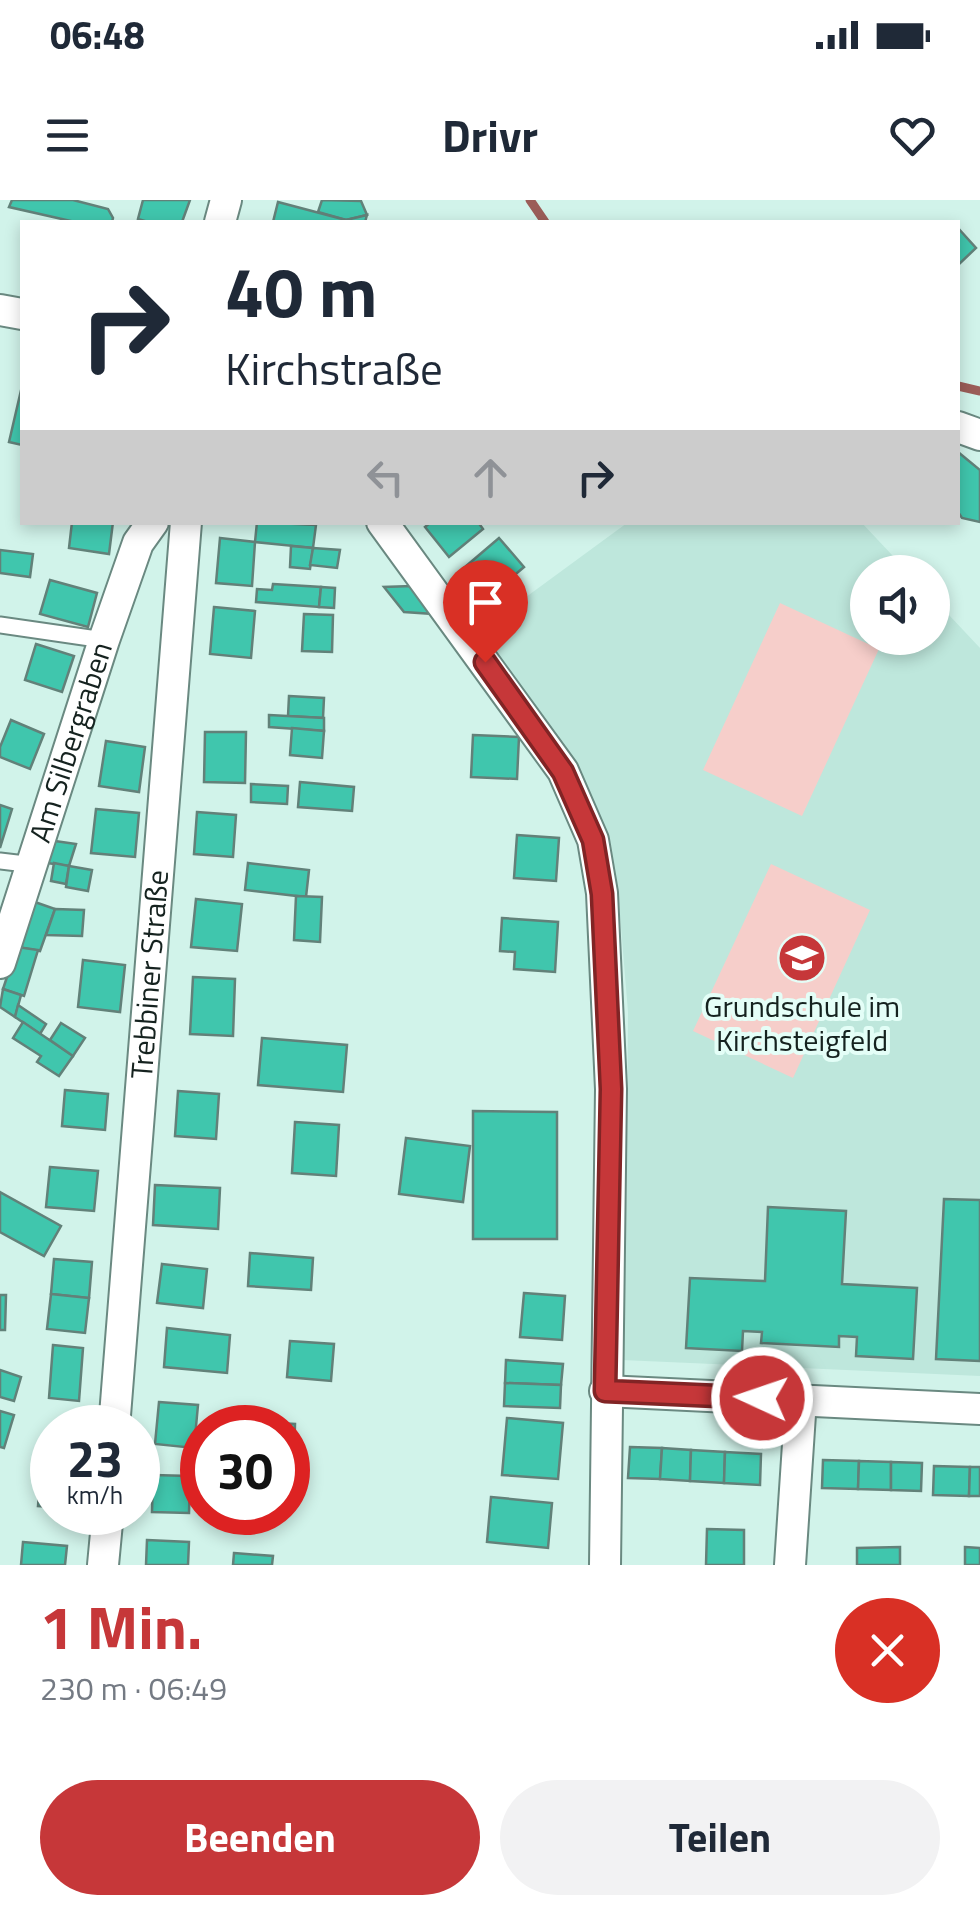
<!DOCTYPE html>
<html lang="de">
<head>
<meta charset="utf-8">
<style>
	:root { --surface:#fff; --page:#f2f2f3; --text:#1f2937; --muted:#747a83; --accent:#c63739 }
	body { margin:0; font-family:"Titillium Web",sans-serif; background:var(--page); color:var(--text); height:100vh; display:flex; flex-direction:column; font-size:38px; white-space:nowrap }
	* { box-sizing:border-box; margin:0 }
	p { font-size:32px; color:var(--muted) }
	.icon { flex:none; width:55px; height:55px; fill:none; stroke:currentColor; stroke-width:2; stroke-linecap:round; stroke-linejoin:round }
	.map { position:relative; height:1365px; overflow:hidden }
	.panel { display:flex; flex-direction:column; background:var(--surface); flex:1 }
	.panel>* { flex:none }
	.banner { position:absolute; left:20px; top:20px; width:940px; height:305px; border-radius:0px; box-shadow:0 5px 15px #0003; background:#fff; color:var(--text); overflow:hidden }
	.controls { position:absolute; left:850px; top:355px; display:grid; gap:20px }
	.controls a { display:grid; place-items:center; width:100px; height:100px; border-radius:50%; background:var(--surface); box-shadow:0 5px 15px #0003; font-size:50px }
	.speed { position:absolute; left:30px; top:1205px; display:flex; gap:20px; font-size:50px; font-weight:700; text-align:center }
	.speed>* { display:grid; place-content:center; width:130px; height:130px; border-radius:50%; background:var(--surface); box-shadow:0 5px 15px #0003; line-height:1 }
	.speed small { font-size:25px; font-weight:400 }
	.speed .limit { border:15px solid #d22; background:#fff; color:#111 }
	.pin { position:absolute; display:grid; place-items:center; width:85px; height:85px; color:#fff; margin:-102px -42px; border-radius:50% 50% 50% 0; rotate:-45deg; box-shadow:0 0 10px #0007 }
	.pin .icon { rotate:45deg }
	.me { position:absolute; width:110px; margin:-55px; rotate:273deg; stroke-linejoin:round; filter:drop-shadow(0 0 8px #0008) }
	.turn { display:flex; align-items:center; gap:35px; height:210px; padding:0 40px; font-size:45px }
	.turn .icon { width:130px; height:130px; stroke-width:2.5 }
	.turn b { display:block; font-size:70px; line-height:85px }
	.lanes { display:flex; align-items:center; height:95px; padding:0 40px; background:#0003; justify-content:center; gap:50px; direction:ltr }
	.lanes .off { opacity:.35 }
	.round { display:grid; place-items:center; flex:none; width:105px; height:105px; border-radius:52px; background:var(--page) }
	.overview { display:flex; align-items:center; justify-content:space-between; height:170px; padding:0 40px }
	h1 { font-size:60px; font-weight:700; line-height:75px; color:var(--accent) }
	.primary-button { display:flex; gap:20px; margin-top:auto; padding:20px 40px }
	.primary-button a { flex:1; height:115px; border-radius:60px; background:var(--accent); color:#fff; font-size:40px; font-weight:700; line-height:115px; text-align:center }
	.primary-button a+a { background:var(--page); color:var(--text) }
	.status { display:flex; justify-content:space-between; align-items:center; height:70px; padding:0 50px; background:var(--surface); direction:ltr }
	.status svg { height:28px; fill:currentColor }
	header { display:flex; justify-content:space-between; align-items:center; height:130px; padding:0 40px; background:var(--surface); font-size:45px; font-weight:700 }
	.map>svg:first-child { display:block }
	.built { fill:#bee7dc }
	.green { fill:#f6ceca }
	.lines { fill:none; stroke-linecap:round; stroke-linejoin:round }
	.stream { stroke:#9b5d58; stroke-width:9 }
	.building { fill:#40c6ad; stroke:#628179; stroke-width:2.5 }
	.lane-casing { stroke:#6a8981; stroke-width:19 }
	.street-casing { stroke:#6a8981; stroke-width:34 }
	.lane { stroke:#fff; stroke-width:15 }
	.street { stroke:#fff; stroke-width:30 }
	.route-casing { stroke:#812425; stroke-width:25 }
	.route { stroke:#c63739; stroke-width:18 }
	.labels { text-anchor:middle; stroke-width:8; stroke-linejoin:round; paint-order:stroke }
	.street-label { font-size:30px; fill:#15221f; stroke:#e4fef7 }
	.poi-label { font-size:30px; fill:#15221f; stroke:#e4fef7 }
</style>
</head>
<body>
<div class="status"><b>06:48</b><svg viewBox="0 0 49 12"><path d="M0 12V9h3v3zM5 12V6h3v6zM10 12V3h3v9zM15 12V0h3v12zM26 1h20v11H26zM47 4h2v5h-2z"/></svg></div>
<header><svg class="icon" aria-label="menu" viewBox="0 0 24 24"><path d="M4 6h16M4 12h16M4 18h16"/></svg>Drivr<svg class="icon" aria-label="heart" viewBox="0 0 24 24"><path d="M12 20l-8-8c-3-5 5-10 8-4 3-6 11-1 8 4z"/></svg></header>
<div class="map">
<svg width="980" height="1365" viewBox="0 0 980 1365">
	<rect width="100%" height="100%" fill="#d1f3ea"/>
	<!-- built -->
	<path class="built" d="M 861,322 L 908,372 L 868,372 L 868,438 L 932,438 L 933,398 L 980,448 L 980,1176 L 622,1160 L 627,974 L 628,812 L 619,703 L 603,632 L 577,569 L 567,549 L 481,430 L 627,323 Z"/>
	<!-- green -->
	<g class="green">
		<path d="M 780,403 L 879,449 L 802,616 L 703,570 Z"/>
		<path d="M 771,664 L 870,710 L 793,878 L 693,831 Z"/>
	</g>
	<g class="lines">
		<!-- stream -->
		<g class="stream">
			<path d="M 530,0 L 545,22"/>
			<path d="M 958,186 L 980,191"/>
		</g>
	</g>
	<!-- building -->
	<g class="building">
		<path d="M 12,0 L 73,0 L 108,9 L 113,18 L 112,22 L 75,22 L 9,7 Z"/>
		<path d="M 143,0 L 190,0 L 182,22 L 148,22 L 138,19 Z"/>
		<path d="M 322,0 L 361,1 L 367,15 L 346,20 L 318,12 Z"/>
		<path d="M 278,2 L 346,20 L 346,22 L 273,22 Z"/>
		<path d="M 367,15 L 365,22 L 346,22 L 346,20 Z"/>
		<path d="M 958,28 L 976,48 L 958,65 Z"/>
		<path d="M 22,186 L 22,245 L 9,242 Z"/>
		<path d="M 958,252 L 980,270 L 980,322 L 962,318 L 958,312 Z"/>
		<path d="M 72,322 L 113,322 L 109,354 L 69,348 Z"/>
		<path d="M 257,322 L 316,325 L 313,348 L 255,342 Z"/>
		<path d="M 431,322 L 478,322 L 483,329 L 449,357 L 425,327 Z"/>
		<path d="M 220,338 L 255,342 L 252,386 L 216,383 Z"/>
		<path d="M 499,338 L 524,367 L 483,402 L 458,373 Z"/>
		<path d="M 291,346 L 313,348 L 310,369 L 290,367 Z"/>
		<path d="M 313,348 L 340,350 L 337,368 L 310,365 Z"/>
		<path d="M 0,350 L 33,354 L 30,377 L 0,373 Z"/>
		<path d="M 50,380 L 97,393 L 88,427 L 40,414 Z"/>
		<path d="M 273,384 L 321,387 L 319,407 L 256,402 L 257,389 L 272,390 Z"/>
		<path d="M 412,386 L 434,414 L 404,412 L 384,387 Z"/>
		<path d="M 321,387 L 335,388 L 334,408 L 319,407 Z"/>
		<path d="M 214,407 L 255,411 L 251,458 L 210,454 Z"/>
		<path d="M 304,414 L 333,415 L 332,452 L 302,451 Z"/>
		<path d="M 36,444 L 74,456 L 62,492 L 25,480 Z"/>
		<path d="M 289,496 L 324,498 L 323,518 L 288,516 Z"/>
		<path d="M 269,515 L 324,518 L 324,531 L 269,527 Z"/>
		<path d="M 11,520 L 44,534 L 30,569 L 0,557 L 0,547 Z"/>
		<path d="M 292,528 L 324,531 L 322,558 L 290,555 Z"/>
		<path d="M 205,532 L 246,532 L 245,583 L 204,582 Z"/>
		<path d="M 473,535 L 519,537 L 517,579 L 471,577 Z"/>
		<path d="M 106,541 L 145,547 L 139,592 L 99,586 Z"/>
		<path d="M 300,582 L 354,587 L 352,611 L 298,607 Z"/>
		<path d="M 251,584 L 288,586 L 287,604 L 251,602 Z"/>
		<path d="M 0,605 L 12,609 L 0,648 Z"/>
		<path d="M 96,609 L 139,613 L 135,657 L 91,653 Z"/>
		<path d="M 197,612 L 236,615 L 233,657 L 194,654 Z"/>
		<path d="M 517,635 L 559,638 L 556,681 L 514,678 Z"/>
		<path d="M 55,641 L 76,644 L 69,666 L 47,663 Z"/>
		<path d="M 54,663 L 69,666 L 66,684 L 51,681 Z"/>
		<path d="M 248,663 L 309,670 L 306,697 L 245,690 Z"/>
		<path d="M 69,666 L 92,670 L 88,691 L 66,687 Z"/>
		<path d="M 296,696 L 322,697 L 320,742 L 294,740 Z"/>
		<path d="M 196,699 L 242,704 L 237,751 L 191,747 Z"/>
		<path d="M 32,701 L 55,709 L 40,751 L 17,747 Z"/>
		<path d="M 55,709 L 84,710 L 82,736 L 46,735 Z"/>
		<path d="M 502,718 L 558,722 L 555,772 L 514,769 L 515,752 L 500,751 Z"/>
		<path d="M 17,747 L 38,750 L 24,796 L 3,789 Z"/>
		<path d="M 83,760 L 125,765 L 120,812 L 78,807 Z"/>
		<path d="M 193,777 L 235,779 L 233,836 L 190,834 Z"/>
		<path d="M 3,789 L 21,795 L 15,817 L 0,807 Z"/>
		<path d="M 18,805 L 46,824 L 40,834 L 15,817 Z"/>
		<path d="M 23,822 L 73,856 L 59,876 L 37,862 L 41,856 L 13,838 Z"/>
		<path d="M 61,823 L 85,838 L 73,856 L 50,840 Z"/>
		<path d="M 262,838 L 347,845 L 343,892 L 258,885 Z"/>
		<path d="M 65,890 L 108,894 L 105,930 L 62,926 Z"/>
		<path d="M 178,891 L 219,894 L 216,939 L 175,936 Z"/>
		<path d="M 473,911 L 557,912 L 557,1039 L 473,1039 Z"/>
		<path d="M 295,922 L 339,925 L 336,976 L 292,973 Z"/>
		<path d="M 406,938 L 470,946 L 463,1002 L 399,994 Z"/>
		<path d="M 50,967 L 98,971 L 94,1011 L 46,1007 Z"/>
		<path d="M 155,985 L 220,988 L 218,1029 L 153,1025 Z"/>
		<path d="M 0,992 L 61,1026 L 44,1056 L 0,1032 Z"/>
		<path d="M 944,999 L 980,1000 L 980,1161 L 936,1159 Z"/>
		<path d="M 768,1007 L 846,1011 L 842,1084 L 917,1088 L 913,1159 L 856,1156 L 857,1137 L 839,1136 L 839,1147 L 761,1143 L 762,1132 L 743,1131 L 742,1151 L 686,1148 L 690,1078 L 765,1081 Z"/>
		<path d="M 250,1053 L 313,1058 L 311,1090 L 248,1086 Z"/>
		<path d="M 54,1059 L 92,1062 L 89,1098 L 51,1094 Z"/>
		<path d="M 162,1064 L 207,1069 L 203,1108 L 157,1103 Z"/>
		<path d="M 524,1093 L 565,1096 L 562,1140 L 520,1137 Z"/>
		<path d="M 51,1094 L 89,1098 L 85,1133 L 47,1129 Z"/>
		<path d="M 0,1095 L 6,1095 L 5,1130 L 0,1130 Z"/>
		<path d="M 167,1128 L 230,1135 L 227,1173 L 164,1167 Z"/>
		<path d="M 290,1141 L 334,1144 L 331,1181 L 287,1177 Z"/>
		<path d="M 53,1145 L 83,1148 L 79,1201 L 49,1198 Z"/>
		<path d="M 506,1160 L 563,1164 L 561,1185 L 505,1183 Z"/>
		<path d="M 0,1170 L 21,1177 L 14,1201 L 0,1197 Z"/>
		<path d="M 505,1183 L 561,1185 L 560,1208 L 504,1206 Z"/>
		<path d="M 159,1202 L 198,1205 L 194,1248 L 155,1244 Z"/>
		<path d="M 0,1211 L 14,1215 L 4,1248 L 0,1247 Z"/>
		<path d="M 507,1218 L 563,1223 L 558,1279 L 502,1275 Z"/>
		<path d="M 240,1221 L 295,1224 L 294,1264 L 288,1263 L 288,1228 L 240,1228 Z"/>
		<path d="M 43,1246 L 52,1247 L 52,1307 L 38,1306 Z"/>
		<path d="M 630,1247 L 662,1248 L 660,1279 L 628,1278 Z"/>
		<path d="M 662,1248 L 691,1250 L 690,1281 L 660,1279 Z"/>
		<path d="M 691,1250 L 725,1252 L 724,1283 L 690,1281 Z"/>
		<path d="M 725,1252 L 761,1254 L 760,1285 L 724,1283 Z"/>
		<path d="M 823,1260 L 859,1261 L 858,1289 L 822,1288 Z"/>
		<path d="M 859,1261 L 891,1262 L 891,1290 L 858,1289 Z"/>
		<path d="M 891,1262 L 922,1263 L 921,1291 L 891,1290 Z"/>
		<path d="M 934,1266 L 970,1267 L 969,1296 L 933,1295 Z"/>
		<path d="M 970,1267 L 980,1267 L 980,1296 L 969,1296 Z"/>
		<path d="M 153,1275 L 190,1276 L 189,1313 L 152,1312 Z"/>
		<path d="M 491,1297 L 552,1303 L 548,1348 L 487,1342 Z"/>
		<path d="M 707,1329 L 744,1330 L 744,1365 L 706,1365 Z"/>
		<path d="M 147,1340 L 189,1342 L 188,1365 L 146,1365 Z"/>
		<path d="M 23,1342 L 67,1346 L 65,1365 L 21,1365 Z"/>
		<path d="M 900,1347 L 900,1365 L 857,1365 L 857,1348 Z"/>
		<path d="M 965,1347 L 980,1348 L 980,1365 L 965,1365 Z"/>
		<path d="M 234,1353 L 273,1356 L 272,1365 L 233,1365 Z"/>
	</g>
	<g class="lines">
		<!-- lane casing -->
		<g class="lane-casing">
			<g id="lane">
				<path d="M 0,425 L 104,440"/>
				<path d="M 0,661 L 34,665"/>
			</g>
		</g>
		<!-- street casing -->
		<g class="street-casing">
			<g id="street">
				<path d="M 220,22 L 226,0"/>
				<path d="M 0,110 L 22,114"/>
				<path d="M 958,227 L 980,235"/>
				<path d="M 382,322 L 563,571 L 593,640 L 602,693 L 611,889 L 605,1365"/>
				<path id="s1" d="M 0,763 L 104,440 L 138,343 L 153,322"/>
				<path d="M 605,1191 L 980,1209"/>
				<path id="s2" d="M 114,1228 L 186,322"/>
				<path d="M 103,1365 L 108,1312"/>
				<path d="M 790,1365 L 801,1199"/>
			</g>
		</g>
		<!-- lane -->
		<use href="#lane" class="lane"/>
		<!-- street -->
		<use href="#street" class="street"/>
	</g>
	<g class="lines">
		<!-- route casing -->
		<g class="route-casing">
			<path id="route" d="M 485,462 L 563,572 L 593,640 L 602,694 L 611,889 L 605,1191 L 762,1198"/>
		</g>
		<!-- route -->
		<use href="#route" class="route"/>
	</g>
	<!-- icons -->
	<defs>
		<g id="school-disc" transform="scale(2.5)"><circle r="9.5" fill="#c63739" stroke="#e4fef7"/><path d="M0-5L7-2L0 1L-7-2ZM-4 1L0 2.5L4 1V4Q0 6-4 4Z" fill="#fff"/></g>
	</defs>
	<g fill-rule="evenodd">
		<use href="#school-disc" x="802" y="758"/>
	</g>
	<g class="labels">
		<!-- street labels -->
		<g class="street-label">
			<text dy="10" stroke="none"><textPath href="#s1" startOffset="232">Am Silbergraben</textPath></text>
			<text dy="10" stroke="none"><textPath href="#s2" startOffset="455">Trebbiner Straße</textPath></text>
		</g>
		<!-- poi labels -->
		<g class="poi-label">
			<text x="802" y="817">Grundschule im<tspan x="802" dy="34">Kirchsteigfeld</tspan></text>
		</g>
	</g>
</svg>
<div class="controls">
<a><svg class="icon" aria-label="sound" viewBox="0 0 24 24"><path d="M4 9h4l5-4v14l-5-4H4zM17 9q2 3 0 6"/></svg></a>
</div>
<div class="speed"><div>23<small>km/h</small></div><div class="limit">30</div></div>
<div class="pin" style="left:485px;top:462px;background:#d93025"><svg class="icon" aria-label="arrive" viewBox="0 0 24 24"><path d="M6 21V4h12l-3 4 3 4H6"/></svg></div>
<svg class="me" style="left:762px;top:1198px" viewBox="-20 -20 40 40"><circle r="17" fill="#c63739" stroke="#fff" stroke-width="3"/><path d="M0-11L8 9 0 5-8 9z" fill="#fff"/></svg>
<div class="banner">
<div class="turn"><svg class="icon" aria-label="right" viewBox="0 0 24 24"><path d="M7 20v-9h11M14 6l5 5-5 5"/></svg><div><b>40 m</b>Kirchstraße</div></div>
<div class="lanes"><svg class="icon off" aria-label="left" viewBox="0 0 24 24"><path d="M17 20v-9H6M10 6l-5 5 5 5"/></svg><svg class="icon off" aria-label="ahead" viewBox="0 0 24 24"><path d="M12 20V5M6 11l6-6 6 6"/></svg><svg class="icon" aria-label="right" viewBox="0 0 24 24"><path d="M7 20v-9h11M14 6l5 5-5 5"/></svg></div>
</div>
</div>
<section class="panel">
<div class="overview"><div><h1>1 Min.</h1><p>230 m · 06:49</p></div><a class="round" style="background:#d93025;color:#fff"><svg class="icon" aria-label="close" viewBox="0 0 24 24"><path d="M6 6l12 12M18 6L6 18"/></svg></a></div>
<div class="primary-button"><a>Beenden</a><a>Teilen</a></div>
</section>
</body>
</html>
